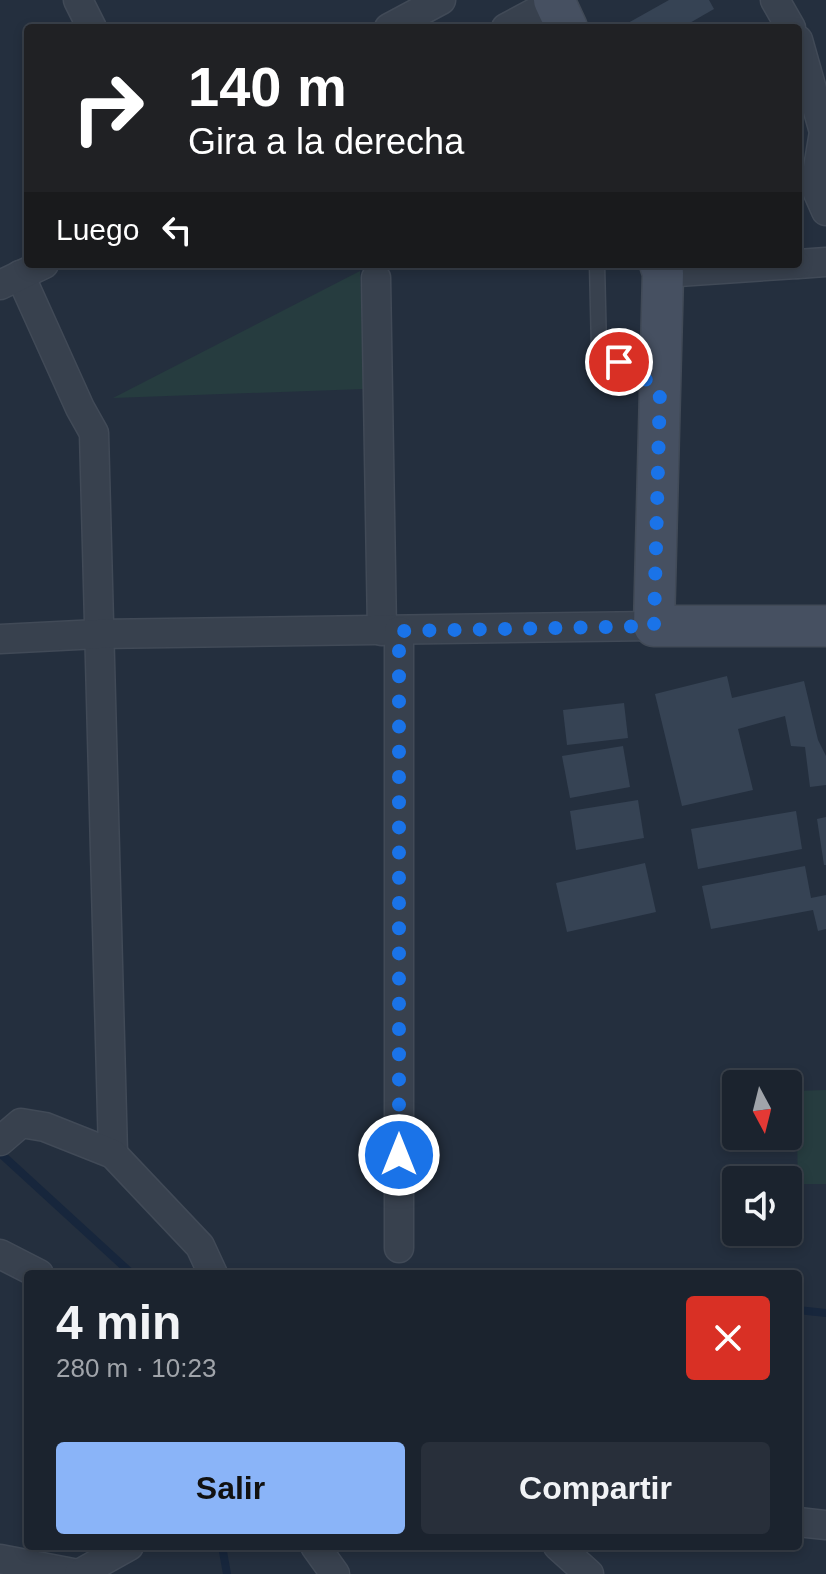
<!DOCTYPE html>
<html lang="es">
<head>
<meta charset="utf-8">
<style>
	:root { --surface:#1b232e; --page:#282f3a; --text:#f1f3f6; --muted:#a0a4aa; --line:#39404a; --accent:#8ab4f8 }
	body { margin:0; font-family:Helvetica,sans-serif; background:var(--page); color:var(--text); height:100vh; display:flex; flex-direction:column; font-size:30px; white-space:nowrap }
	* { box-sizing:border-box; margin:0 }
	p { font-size:26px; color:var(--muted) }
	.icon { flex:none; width:44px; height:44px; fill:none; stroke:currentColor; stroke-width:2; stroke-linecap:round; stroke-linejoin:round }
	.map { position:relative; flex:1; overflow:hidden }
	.side { position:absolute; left:24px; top:1270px; width:778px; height:280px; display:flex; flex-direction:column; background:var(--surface); border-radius:8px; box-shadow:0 4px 12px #0003,0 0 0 2px var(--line) }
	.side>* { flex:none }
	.top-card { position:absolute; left:24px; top:24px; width:778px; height:244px; border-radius:8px; box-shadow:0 4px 12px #0003,0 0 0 2px var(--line); background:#202124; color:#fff; overflow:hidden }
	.needle { width:52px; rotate:173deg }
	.controls { position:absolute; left:722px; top:1070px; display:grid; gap:16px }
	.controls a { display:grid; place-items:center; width:80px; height:80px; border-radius:8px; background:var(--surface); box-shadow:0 4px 12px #0003,0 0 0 2px var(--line); font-size:40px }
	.pin { position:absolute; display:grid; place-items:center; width:68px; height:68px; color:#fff; margin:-34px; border:4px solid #fff; border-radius:50%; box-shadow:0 2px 8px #0007 }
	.me { position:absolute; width:88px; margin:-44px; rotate:0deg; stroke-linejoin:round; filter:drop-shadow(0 0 6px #0008) }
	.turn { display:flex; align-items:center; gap:28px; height:168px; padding:0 32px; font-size:36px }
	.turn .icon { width:104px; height:104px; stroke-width:2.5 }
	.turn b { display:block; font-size:56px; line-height:68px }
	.then { display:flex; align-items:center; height:76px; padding:0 32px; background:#0003; gap:16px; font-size:30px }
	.round { display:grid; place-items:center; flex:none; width:84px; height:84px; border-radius:8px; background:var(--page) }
	.headline { display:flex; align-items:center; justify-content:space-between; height:136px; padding:0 32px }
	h1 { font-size:48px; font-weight:600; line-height:60px }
	.cta { display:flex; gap:16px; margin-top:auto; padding:16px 32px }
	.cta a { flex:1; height:92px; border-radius:8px; background:var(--accent); color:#111; font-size:32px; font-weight:600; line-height:92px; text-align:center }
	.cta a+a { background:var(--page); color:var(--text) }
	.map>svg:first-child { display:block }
	.green { fill:#263c3f }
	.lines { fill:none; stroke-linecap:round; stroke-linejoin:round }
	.stream { stroke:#17263c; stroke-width:8 }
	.building { fill:#364354 }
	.lane-casing { stroke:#414a57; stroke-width:17 }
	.street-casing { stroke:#414a57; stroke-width:31 }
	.secondary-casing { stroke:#414a57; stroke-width:43 }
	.lane { stroke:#38414e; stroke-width:14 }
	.street { stroke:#38414e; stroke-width:28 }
	.secondary { stroke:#465061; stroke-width:40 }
	.route { stroke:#1a73e8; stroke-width:14; stroke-dasharray:0 25.2 }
</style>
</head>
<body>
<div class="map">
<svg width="826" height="1574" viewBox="0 0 826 1574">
	<rect width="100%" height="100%" fill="#242f3e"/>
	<!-- green -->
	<g class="green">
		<path d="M 360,271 L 364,389 L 113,398 Z"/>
		<path d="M 826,1090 L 826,1184 L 798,1184 L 796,1091 Z"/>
	</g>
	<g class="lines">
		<!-- stream -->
		<g class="stream">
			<path d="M 0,1153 L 132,1274"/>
			<path d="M 218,1272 L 437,1274"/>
			<path d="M 179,1274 L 205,1272"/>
			<path d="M 798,1310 L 826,1313"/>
			<path d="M 222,1546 L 227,1574"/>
		</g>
	</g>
	<!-- building -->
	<g class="building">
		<path d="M 669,0 L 709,0 L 714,9 L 681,28 L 631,28 L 628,23 Z"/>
		<path d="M 727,676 L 732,698 L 804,681 L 818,740 L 826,756 L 826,785 L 810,787 L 805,747 L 791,746 L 785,716 L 738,729 L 753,790 L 682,806 L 655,694 Z"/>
		<path d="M 624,703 L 628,738 L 567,745 L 563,710 Z"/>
		<path d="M 623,746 L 630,787 L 570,798 L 562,756 Z"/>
		<path d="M 638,800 L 644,838 L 576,850 L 570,811 Z"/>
		<path d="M 796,811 L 802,849 L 698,869 L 691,829 Z"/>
		<path d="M 826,817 L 826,865 L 824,865 L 817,819 Z"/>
		<path d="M 645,863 L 656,912 L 567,932 L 556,883 Z"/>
		<path d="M 805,866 L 811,898 L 826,895 L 826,929 L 818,931 L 813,910 L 711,929 L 702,886 Z"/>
	</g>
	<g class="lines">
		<!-- lane casing -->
		<g class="lane-casing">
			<path id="lane" d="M 597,264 L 599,349 L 655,385"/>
		</g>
		<!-- street casing -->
		<g class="street-casing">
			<g id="street">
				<path d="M 78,0 L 92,28"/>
				<path d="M 775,0 L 791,28"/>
				<path d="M 389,28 L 441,0"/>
				<path d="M 506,28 L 558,0"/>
				<path d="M 798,40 L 824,132 L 815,186 L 826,211"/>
				<path d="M 798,264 L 826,262"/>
				<path d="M 663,273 L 796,264"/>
				<path d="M 20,275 L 80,408 L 94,433 L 113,1154"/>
				<path d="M 376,278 L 382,631"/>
				<path d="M 0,285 L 44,264"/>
				<path d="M 0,639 L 98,634 L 654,626"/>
				<path d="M 0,1141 L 21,1123 L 45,1127 L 113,1154 L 200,1246 L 213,1274"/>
				<path d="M 399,1248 L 399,631"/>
				<path d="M 0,1254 L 39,1274"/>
				<path d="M 798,1522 L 826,1525"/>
				<path d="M 315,1546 L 335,1574"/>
				<path d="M 558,1546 L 589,1574"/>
				<path d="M 0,1559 L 78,1574"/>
				<path d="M 79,1574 L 129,1546"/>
			</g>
		</g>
		<!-- secondary casing -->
		<g class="secondary-casing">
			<g id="secondary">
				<path d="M 554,0 L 567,28"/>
				<path d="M 660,264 L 663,273 L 654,626 L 826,626"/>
			</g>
		</g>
		<!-- lane -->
		<use href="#lane" class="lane"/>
		<!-- street -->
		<use href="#street" class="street"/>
		<!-- secondary -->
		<use href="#secondary" class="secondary"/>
	</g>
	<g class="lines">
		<!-- route -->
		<path class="route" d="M 399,1155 L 399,631 L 654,626 L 660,389 L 619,362"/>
	</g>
</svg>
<div class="controls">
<a><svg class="needle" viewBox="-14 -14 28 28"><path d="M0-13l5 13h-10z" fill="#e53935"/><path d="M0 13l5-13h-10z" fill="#a0a4aa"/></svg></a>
<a><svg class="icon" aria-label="sound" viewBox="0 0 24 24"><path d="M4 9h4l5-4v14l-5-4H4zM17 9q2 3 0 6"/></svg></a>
</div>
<div class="pin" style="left:619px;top:362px;background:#d93025"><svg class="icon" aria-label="arrive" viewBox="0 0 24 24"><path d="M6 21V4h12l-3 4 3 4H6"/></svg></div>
<svg class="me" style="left:399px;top:1155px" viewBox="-20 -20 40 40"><circle r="17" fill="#1a73e8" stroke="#fff" stroke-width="3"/><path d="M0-11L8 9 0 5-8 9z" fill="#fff"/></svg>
<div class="top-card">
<div class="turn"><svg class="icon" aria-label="right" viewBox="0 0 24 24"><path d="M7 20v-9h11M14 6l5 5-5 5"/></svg><div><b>140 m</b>Gira a la derecha</div></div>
<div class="then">Luego<svg class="icon" aria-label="left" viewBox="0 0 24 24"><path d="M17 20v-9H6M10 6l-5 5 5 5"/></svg></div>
</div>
<section class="side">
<div class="headline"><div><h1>4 min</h1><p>280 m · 10:23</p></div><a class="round" style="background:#d93025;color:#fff"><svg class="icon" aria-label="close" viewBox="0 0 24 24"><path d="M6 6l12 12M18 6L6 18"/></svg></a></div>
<div class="cta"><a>Salir</a><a>Compartir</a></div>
</section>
</div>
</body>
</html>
